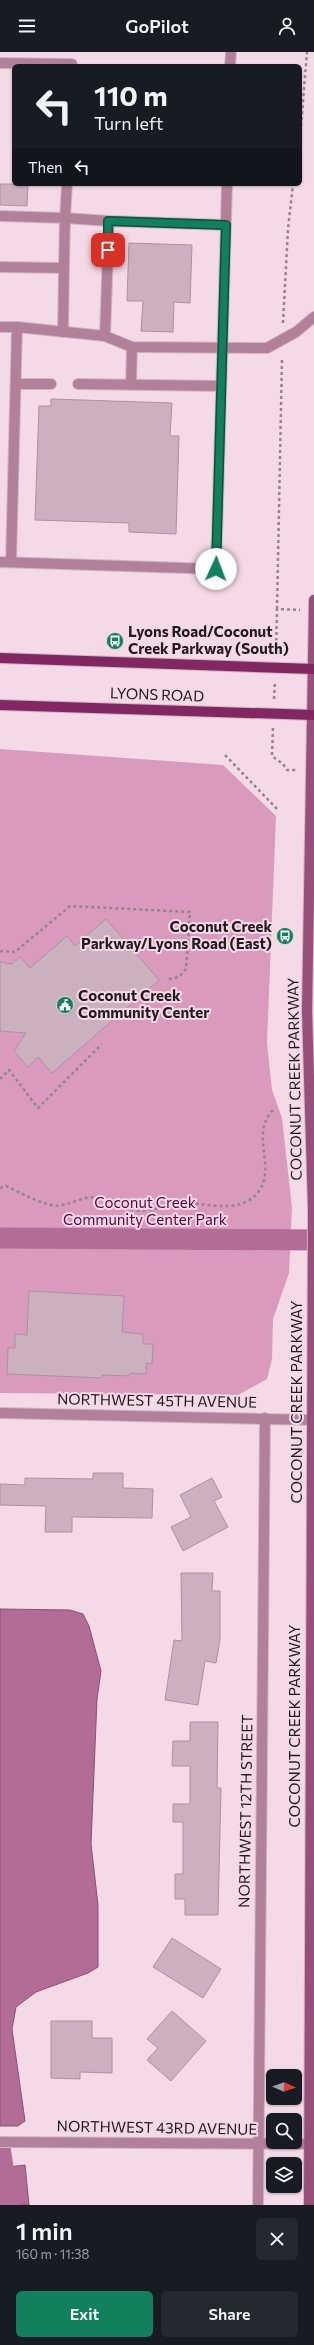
<!DOCTYPE html>
<html lang="en">
<head>
<meta charset="utf-8">
<style>
	:root { --surface:#171b24; --page:#242831; --text:#f1f3f6; --muted:#9ea1a6; --accent:#10805d }
	body { margin:0; font-family:Commissioner,sans-serif; background:var(--page); color:var(--text); height:100vh; display:flex; flex-direction:column; font-size:15px; white-space:nowrap }
	* { box-sizing:border-box; margin:0 }
	p { font-size:13px; color:var(--muted) }
	.icon { flex:none; width:22px; height:22px; fill:none; stroke:currentColor; stroke-width:2; stroke-linecap:round; stroke-linejoin:round }
	.map { position:relative; height:2153px; overflow:hidden }
	.sheet { display:flex; flex-direction:column; background:var(--surface); flex:1 }
	.sheet>* { flex:none }
	.guide { position:absolute; left:12px; top:12px; width:290px; height:122px; border-radius:6px; box-shadow:0 1px 3px #0004; background:#171b24; color:var(--text); overflow:hidden }
	.needle { width:26px; rotate:92deg }
	.tools { position:absolute; left:266px; top:2017px; display:grid; gap:8px }
	.tools a { display:grid; place-items:center; width:36px; height:36px; border-radius:6px; background:var(--surface); box-shadow:0 1px 3px #0004; font-size:20px }
	.pin { position:absolute; display:grid; place-items:center; width:34px; height:34px; color:#fff; margin:-17px; border-radius:8px; box-shadow:0 2px 6px #0006 }
	.me { position:absolute; width:44px; margin:-22px; rotate:2deg; stroke-linejoin:round; filter:drop-shadow(0 0 3px #0008) }
	.turn { display:flex; align-items:center; gap:14px; height:84px; padding:0 16px; font-size:18px }
	.turn .icon { width:52px; height:52px; stroke-width:2.5 }
	.turn b { display:block; font-size:28px; line-height:34px }
	.then { display:flex; align-items:center; height:38px; padding:0 16px; background:#0003; gap:8px; font-size:15px }
	.round { display:grid; place-items:center; flex:none; width:42px; height:42px; border-radius:6px; background:var(--page) }
	.head { display:flex; align-items:center; justify-content:space-between; height:68px; padding:0 16px }
	h1 { font-size:24px; font-weight:600; line-height:30px }
	.primary-button { display:flex; gap:8px; margin-top:auto; padding:8px 16px }
	.primary-button a { flex:1; height:46px; border-radius:6px; background:var(--accent); color:#fff; font-size:16px; font-weight:600; line-height:46px; text-align:center }
	.primary-button a+a { background:var(--page); color:var(--text) }
	header { display:flex; justify-content:space-between; align-items:center; height:52px; padding:0 16px; background:var(--surface); font-size:18px; font-weight:600 }
	.map>svg:first-child { display:block }
	.green { fill:#d99abd }
	.water { fill:#b36c95; stroke:#885372 }
	.lines { fill:none; stroke-linecap:round; stroke-linejoin:round }
	.canal { stroke:#b36c95; stroke-width:21 }
	.building { fill:#cbb1bf; stroke:#ab929f }
	.lane-casing { stroke:#ceb7c3; stroke-width:12 }
	.street-casing { stroke:#ceb7c3; stroke-width:12 }
	.secondary-casing { stroke:#ceb7c3; stroke-width:12 }
	.primary-casing { stroke:#ceb7c3; stroke-width:12 }
	.path { stroke:#96848d; stroke-width:2.5; stroke-dasharray:3 3; stroke-linecap:butt }
	.lane { stroke:#b3809c; stroke-width:10 }
	.street { stroke:#b3809c; stroke-width:10 }
	.secondary { stroke:#984f7a; stroke-width:10 }
	.primary { stroke:#822762; stroke-width:10 }
	.route-casing { stroke:#0a533c; stroke-width:10 }
	.route { stroke:#10805d; stroke-width:7 }
	.labels { text-anchor:middle; stroke-width:4; stroke-linejoin:round; paint-order:stroke }
	.poi-label { font-size:15px; font-weight:bold; fill:#231a1f; stroke:#f4d9e7; text-anchor:start }
	.street-label { font-size:15px; fill:#231a1f; stroke:#f4d9e7 }
	.park-label { font-size:15px; fill:#5a003f; stroke:#f4d9e7 }
</style>
</head>
<body>
<header><svg class="icon" aria-label="menu" viewBox="0 0 24 24"><path d="M4 6h16M4 12h16M4 18h16"/></svg>GoPilot<svg class="icon" aria-label="person" viewBox="0 0 24 24"><circle cx="12" cy="8" r="4"/><path d="M4 21q1-7 8-7t8 7"/></svg></header>
<div class="map">
<svg width="314" height="2153" viewBox="0 0 314 2153">
	<rect width="100%" height="100%" fill="#f4d9e7"/>
	<!-- green -->
	<path class="green" d="M 0,697 L 223,713 L 276,764 L 267,991 L 272,1038 L 282,1066 L 292,1156 L 289,1221 L 273,1267 L 272,1307 L 267,1327 L 238,1343 L 0,1341 Z"/>
	<!-- water -->
	<g class="water">
		<path d="M 0,1557 L 70,1558 L 83,1562 L 89,1574 L 101,1619 L 97,1647 L 91,1792 L 98,1853 L 98,1915 L 88,1921 L 36,1940 L 16,1955 L 12,1977 L 25,2069 L 18,2074 L 0,2074 Z"/>
		<path d="M 25,2113 L 29,2153 L 0,2153 L 0,2116 Z"/>
	</g>
	<g class="lines">
		<!-- canal -->
		<g class="canal">
			<path d="M 0,1186 L 314,1188"/>
			<path d="M 0,2096 L 9,2153"/>
		</g>
	</g>
	<!-- building -->
	<g class="building">
		<path d="M 0,132 L 28,132 L 27,154 L 0,153 Z"/>
		<path d="M 129,191 L 192,193 L 190,251 L 174,250 L 173,280 L 141,279 L 143,249 L 127,249 Z"/>
		<path d="M 51,347 L 172,351 L 170,384 L 179,384 L 176,482 L 129,480 L 129,471 L 35,468 L 39,354 L 51,354 Z"/>
		<path d="M 106,867 L 159,928 L 52,1021 L 38,1005 L 28,1015 L 14,999 L 26,981 L 0,979 L 0,910 L 12,912 L 20,905 L 30,916 L 67,884 L 75,894 Z"/>
		<path d="M 29,1239 L 124,1244 L 122,1280 L 143,1282 L 143,1292 L 153,1292 L 152,1312 L 146,1311 L 146,1322 L 130,1321 L 129,1324 L 102,1323 L 102,1326 L 7,1322 L 8,1296 L 15,1296 L 15,1282 L 27,1283 Z"/>
		<path d="M 93,1421 L 123,1421 L 123,1436 L 153,1437 L 152,1466 L 72,1465 L 72,1480 L 45,1480 L 46,1454 L 0,1453 L 0,1432 L 25,1433 L 25,1426 L 93,1427 Z"/>
		<path d="M 212,1426 L 222,1445 L 214,1449 L 228,1475 L 183,1499 L 171,1475 L 191,1465 L 180,1443 Z"/>
		<path d="M 181,1521 L 213,1521 L 212,1539 L 220,1539 L 220,1588 L 216,1611 L 205,1609 L 198,1653 L 165,1648 L 174,1588 L 182,1589 Z"/>
		<path d="M 190,1670 L 218,1670 L 217,1736 L 221,1736 L 218,1863 L 185,1863 L 185,1847 L 175,1847 L 175,1822 L 183,1822 L 183,1770 L 173,1770 L 173,1752 L 190,1752 L 190,1714 L 172,1714 L 173,1689 L 190,1689 Z"/>
		<path d="M 172,1886 L 221,1917 L 203,1946 L 153,1915 Z"/>
		<path d="M 172,1959 L 206,1989 L 171,2029 L 147,2008 L 158,1996 L 147,1987 Z"/>
		<path d="M 51,1969 L 92,1969 L 92,1986 L 112,1986 L 112,2021 L 80,2020 L 80,2027 L 51,2026 Z"/>
	</g>
	<g class="lines">
		<!-- lane casing -->
		<g class="lane-casing">
			<g id="lane">
				<path d="M 0,11 L 72,12 L 72,14"/>
				<path d="M 230,14 L 231,0"/>
				<path d="M 67,132 L 65,166 L 109,169 L 226,173"/>
				<path d="M 0,164 L 65,166 L 64,216 L 0,215"/>
				<path d="M 0,275 L 17,275"/>
				<path d="M 63,280 L 64,216"/>
				<path d="M 105,284 L 109,169"/>
				<path d="M 16,332 L 51,332"/>
				<path d="M 78,332 L 221,334"/>
				<path d="M 131,332 L 132,295"/>
				<path d="M 0,510 L 216,517 L 227,132"/>
				<path d="M 11,510 L 17,275 L 105,284 L 132,295 L 267,296 L 296,280 L 314,265"/>
			</g>
		</g>
		<!-- street casing -->
		<g class="street-casing">
			<g id="street">
				<path d="M 0,1361 L 314,1368"/>
				<path d="M 0,2090 L 314,2092"/>
				<path d="M 258,2153 L 265,1366"/>
			</g>
		</g>
		<!-- secondary casing -->
		<g class="secondary-casing">
			<path id="secondary" d="M 309,2153 L 313,1157 L 307,959 L 314,548"/>
		</g>
		<!-- primary casing -->
		<g class="primary-casing">
			<g id="primary">
				<path d="M 0,606 L 314,617"/>
				<path d="M 0,653 L 314,663"/>
			</g>
		</g>
		<!-- path -->
		<g class="path">
			<path d="M 300,86 L 307,0"/>
			<path d="M 283,271 L 288,177 L 293,132"/>
			<path d="M 277,557 L 282,306"/>
			<path d="M 276,601 L 277,557 L 300,558"/>
			<path d="M 274,647 L 275,630"/>
			<path d="M 273,676 L 272,704 L 283,712 L 287,718 L 296,718"/>
			<path d="M 225,703 L 279,759"/>
			<path d="M 0,899 L 15,900 L 70,854 L 190,860 L 186,917 L 179,925 L 166,928"/>
			<path d="M 0,1027 L 9,1018 L 38,1056 L 102,992"/>
			<path d="M 0,1136 L 6,1134 C 21,1141 35,1149 51,1153 C 66,1157 82,1142 98,1146 C 110,1149 120,1156 132,1158 C 153,1161 162,1152 180,1151 C 205,1150 241,1164 259,1139 C 277,1113 248,1081 275,1056"/>
		</g>
		<!-- lane -->
		<use href="#lane" class="lane"/>
		<!-- street -->
		<use href="#street" class="street"/>
		<!-- secondary -->
		<use href="#secondary" class="secondary"/>
		<!-- primary -->
		<use href="#primary" class="primary"/>
	</g>
	<g class="lines">
		<!-- route casing -->
		<g class="route-casing">
			<path id="route" d="M 108,198 L 108,169 L 226,173 L 216,517"/>
		</g>
		<!-- route -->
		<use href="#route" class="route"/>
	</g>
	<!-- icons -->
	<defs>
		<g id="bus-disc" transform="scale(0.9)"><circle r="9.5" fill="#10805d" stroke="#f4d9e7"/><path d="M-5-6H5V4H4V6H2V4H-2V6H-4V4H-5ZM-3.5-4V0h7V-4ZM-3.5 1.2v1.5H-2V1.2ZM2 1.2v1.5H3.5V1.2Z" fill="#fff"/></g>
		<g id="civic-disc" transform="scale(0.9)"><circle r="9.5" fill="#10805d" stroke="#f4d9e7"/><path d="M-.6-6.5H3V-4.5H.6V-3L4-1V1h2V6H-6V1h2V-1L-.6-3ZM-1.2 2.5V6h2.4V2.5Z" fill="#fff"/></g>
	</defs>
	<g fill-rule="evenodd">
		<use href="#bus-disc" x="115" y="589"/>
		<use href="#bus-disc" x="285" y="884"/>
		<use href="#civic-disc" x="65" y="953"/>
	</g>
	<g class="labels">
		<!-- poi labels -->
		<g class="poi-label">
			<text x="128" y="585">Lyons Road/Coconut<tspan x="128" dy="17">Creek Parkway (South)</tspan></text>
			<text x="272" y="880" text-anchor="end">Coconut Creek<tspan x="272" dy="17">Parkway/Lyons Road (East)</tspan></text>
			<text x="78" y="949">Coconut Creek<tspan x="78" dy="17">Community Center</tspan></text>
		</g>
		<!-- street labels -->
		<g class="street-label">
			<text transform="translate(157 643) rotate(2)" y="5">LYONS ROAD</text>
			<text transform="translate(295 1027) rotate(-91)" y="5">COCONUT CREEK PARKWAY</text>
			<text transform="translate(157 1349) rotate(1)" y="5">NORTHWEST 45TH AVENUE</text>
			<text transform="translate(297 1350) rotate(-90)" y="5">COCONUT CREEK PARKWAY</text>
			<text transform="translate(295 1674) rotate(-90)" y="5">COCONUT CREEK PARKWAY</text>
			<text transform="translate(246 1759) rotate(-89)" y="5">NORTHWEST 12TH STREET</text>
			<text transform="translate(157 2076) rotate(1)" y="5">NORTHWEST 43RD AVENUE</text>
		</g>
		<!-- park labels -->
		<g class="park-label">
			<text x="145" y="1156">Coconut Creek<tspan x="145" dy="17">Community Center Park</tspan></text>
		</g>
	</g>
</svg>
<div class="tools">
<a><svg class="needle" viewBox="-14 -14 28 28"><path d="M0-13l5 13h-10z" fill="#e53935"/><path d="M0 13l5-13h-10z" fill="#9ea1a6"/></svg></a>
<a><svg class="icon" aria-label="search" viewBox="0 0 24 24"><circle cx="10" cy="10" r="6"/><path d="M15 15l6 6"/></svg></a>
<a><svg class="icon" aria-label="layers" viewBox="0 0 24 24"><path d="M12 4l9 5-9 5-9-5zM3 14l9 5 9-5"/></svg></a>
</div>
<div class="pin" style="left:108px;top:198px;background:#d93025"><svg class="icon" aria-label="arrive" viewBox="0 0 24 24"><path d="M6 21V4h12l-3 4 3 4H6"/></svg></div>
<svg class="me" style="left:216px;top:517px" viewBox="-20 -20 40 40"><circle r="19" fill="#fff"/><path d="M0-13L10 11 0 6-10 11z" fill="#10805d"/></svg>
<div class="guide">
<div class="turn"><svg class="icon" aria-label="left" viewBox="0 0 24 24"><path d="M17 20v-9H6M10 6l-5 5 5 5"/></svg><div><b>110 m</b>Turn left</div></div>
<div class="then">Then<svg class="icon" aria-label="left" viewBox="0 0 24 24"><path d="M17 20v-9H6M10 6l-5 5 5 5"/></svg></div>
</div>
</div>
<section class="sheet">
<div class="head"><div><h1>1 min</h1><p>160 m · 11:38</p></div><a class="round"><svg class="icon" aria-label="close" viewBox="0 0 24 24"><path d="M6 6l12 12M18 6L6 18"/></svg></a></div>
<div class="primary-button"><a>Exit</a><a>Share</a></div>
</section>
</body>
</html>
